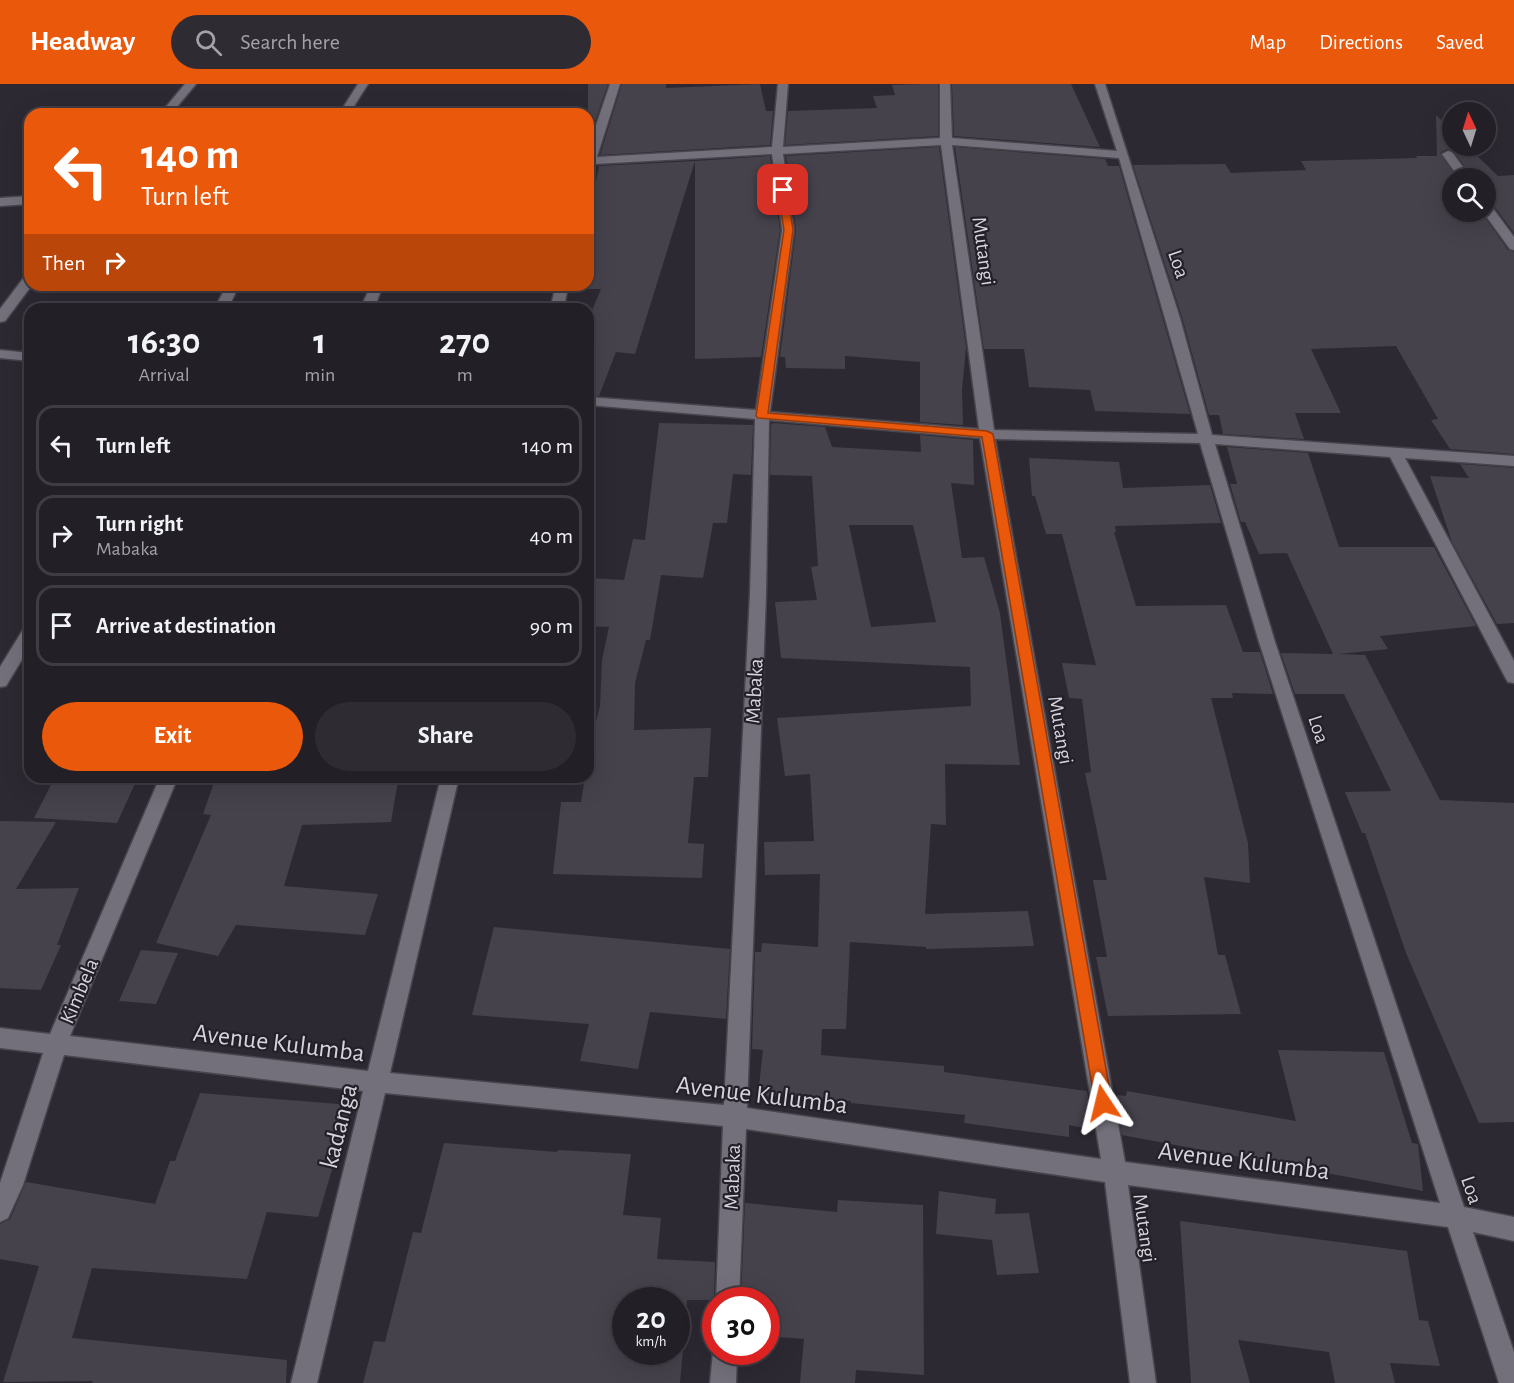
<!DOCTYPE html>
<html lang="en">
<head>
<meta charset="utf-8">
<style>
	:root { --surface:#221f26; --page:#2e2c32; --text:#f1f3f6; --muted:#a2a2a7; --line:#3f3d43; --accent:#ea580c }
	body { margin:0; font-family:"Alegreya Sans",sans-serif; background:var(--page); color:var(--text); height:100vh; display:flex; flex-direction:column; font-size:22px; white-space:nowrap }
	* { box-sizing:border-box; margin:0 }
	p { font-size:20px; color:var(--muted) }
	.icon { flex:none; width:33px; height:33px; fill:none; stroke:currentColor; stroke-width:2; stroke-linecap:round; stroke-linejoin:round }
	.map { position:relative; flex:1; overflow:hidden }
	.drawer { position:absolute; left:24px; top:219px; width:570px; height:480px; display:flex; flex-direction:column; background:var(--surface); border-radius:18px; box-shadow:0 6px 24px #0002,0 0 0 2px var(--line) }
	.drawer>* { flex:none }
	.hud { position:absolute; left:24px; top:24px; width:570px; height:183px; border-radius:18px; box-shadow:0 6px 24px #0002,0 0 0 2px var(--line); background:#ea580c; color:#fff; overflow:hidden }
	.needle { width:39px; rotate:356deg }
	.tools { position:absolute; left:1442px; top:18px; display:grid; gap:12px }
	.tools a { display:grid; place-items:center; width:54px; height:54px; border-radius:50%; background:var(--surface); box-shadow:0 6px 24px #0002,0 0 0 2px var(--line); font-size:30px }
	.speed { position:absolute; left:612px; top:1203px; display:flex; gap:12px; font-size:30px; font-weight:700; text-align:center }
	.speed>* { display:grid; place-content:center; width:78px; height:78px; border-radius:50%; background:var(--surface); box-shadow:0 6px 24px #0002,0 0 0 2px var(--line); line-height:1 }
	.speed small { font-size:15px; font-weight:400 }
	.speed .limit { border:9px solid #d22; background:#fff; color:#111 }
	.pin { position:absolute; display:grid; place-items:center; width:51px; height:51px; color:#fff; margin:-26px; border-radius:12px; box-shadow:0 3px 9px #0006 }
	.me { position:absolute; width:66px; margin:-33px; rotate:350deg; stroke-linejoin:round; filter:drop-shadow(0 0 4px #0008) }
	.turn { display:flex; align-items:center; gap:21px; height:126px; padding:0 18px; font-size:27px }
	.turn .icon { width:78px; height:78px; stroke-width:2.5 }
	.turn b { display:block; font-size:42px; line-height:51px }
	.then { display:flex; align-items:center; height:57px; padding:0 18px; background:#0003; gap:12px; font-size:22px }
	.eta { display:flex; justify-content:space-evenly; align-items:center; height:102px; text-align:center }
	.eta b { font-size:36px; font-weight:700; line-height:42px }
	.cta { display:flex; gap:12px; margin-top:auto; padding:12px 18px }
	.cta a { flex:1; height:69px; border-radius:36px; background:var(--accent); color:#fff; font-size:24px; font-weight:700; line-height:69px; text-align:center }
	.cta a+a { background:var(--page); color:var(--text) }
	ul { padding:0; list-style:none }
	li { display:flex; align-items:center; gap:18px; height:81px; margin:0 12px 9px; padding:0 6px; border:3px solid var(--line); border-radius:18px }
	li div { flex:1 }
	li b { display:block; font-size:22px }
	li em { font-style:normal }
	header { display:flex; align-items:center; gap:36px; box-sizing:border-box; height:84px; padding:0 30px; background:var(--accent); color:#fff }
	header strong { font-size:28px }
	nav { display:flex; gap:33px; margin-inline-start:auto; font-size:21px }
	.search { width:420px; height:54px; background:var(--page); display:flex; align-items:center; gap:15px; box-sizing:border-box; padding:0 21px; border-radius:33px; color:var(--muted); font-size:22px }
	.map>svg:first-child { display:block }
	.building { fill:#45424c; fill-rule:evenodd }
	.lines { fill:none; stroke-linecap:round; stroke-linejoin:round }
	.street-casing { stroke:#47444c; stroke-width:3 }
	.street { fill:#73707b; fill-rule:evenodd }
	.route { fill:#ea580c; stroke:#983908; stroke-width:1.5 }
	.labels { text-anchor:middle; stroke-width:4.5; stroke-linejoin:round; paint-order:stroke }
	.street-label { font-size:21px; fill:#d6d4da; stroke:#232029 }
	.near-street-label { font-size:26px; fill:#d6d4da; stroke:#232029 }
</style>
</head>
<body>
<header>
<strong>Headway</strong>
<div class="search"><svg class="icon" aria-label="search" viewBox="0 0 24 24"><circle cx="10" cy="10" r="6"/><path d="M15 15l6 6"/></svg>Search here</div>
<nav><a>Map</a><a>Directions</a><a>Saved</a></nav>
</header>
<div class="map">
<svg width="1514" height="1299" viewBox="0 0 1514 1299">
	<rect width="100%" height="100%" fill="#2d2933"/>
	<!-- building -->
	<g class="building">
		<path d="M 588,0 L 608,0 L 591,49 L 588,49 Z"/>
		<path d="M 622,0 L 666,0 L 666,4 L 760,0 L 766,27 L 773,27 L 770,61 L 600,71 Z"/>
		<path d="M 925,0 L 938,0 L 938,52 L 785,61 L 788,27 L 877,24 L 873,12 L 895,11 L 892,1 Z"/>
		<path d="M 952,0 L 1071,0 L 1100,63 L 954,52 Z"/>
		<path d="M 1436,31 L 1452,47 L 1452,62 L 1467,62 L 1498,92 L 1514,91 L 1514,149 L 1491,118 L 1485,116 L 1485,94 L 1473,94 L 1453,66 L 1447,65 L 1440,69 L 1457,94 L 1452,94 L 1452,128 L 1481,128 L 1508,166 L 1514,168 L 1514,370 L 1450,365 L 1431,336 L 1438,335 L 1396,262 L 1311,265 L 1341,329 L 1295,329 L 1304,355 L 1223,350 L 1219,331 L 1209,331 L 1182,233 L 1133,81 L 1225,80 L 1231,89 L 1306,86 L 1301,77 L 1417,74 L 1416,72 L 1437,72 Z"/>
		<path d="M 939,63 L 966,264 L 962,306 L 963,341 L 920,338 L 920,278 L 845,272 L 845,285 L 786,284 L 785,273 L 780,273 L 796,146 L 786,72 Z"/>
		<path d="M 955,63 L 1105,75 L 1108,82 L 1119,82 L 1190,330 L 1095,327 L 1090,306 L 1029,303 L 1024,265 L 984,265 Z"/>
		<path d="M 770,72 L 780,146 L 761,273 L 695,275 L 695,77 Z"/>
		<path d="M 695,77 L 635,270 L 616,268 L 599,312 L 588,311 L 588,236 L 601,205 L 588,205 L 588,139 L 599,82 Z"/>
		<path d="M 659,339 L 753,341 L 751,391 L 733,390 L 727,439 L 713,439 L 703,494 L 661,491 L 650,556 L 646,556 L 635,599 L 634,646 L 711,644 L 708,693 L 694,693 L 688,759 L 704,760 L 702,794 L 553,790 L 561,718 L 581,718 L 585,693 L 588,693 L 588,668 L 600,622 L 602,576 L 609,543 L 588,542 L 588,494 L 624,496 L 633,455 L 645,456 Z"/>
		<path d="M 773,339 L 825,343 L 832,363 L 921,368 L 920,351 L 973,356 L 974,401 L 951,399 L 962,474 L 984,473 L 1000,529 L 1020,681 L 945,680 L 946,741 L 931,740 L 925,830 L 1028,827 L 1034,862 L 926,865 L 926,863 L 850,858 L 846,945 L 822,945 L 821,971 L 944,982 L 944,988 L 1087,1007 L 1094,1046 L 1069,1041 L 1069,1053 L 964,1039 L 965,1031 L 851,1019 L 851,1017 L 758,1011 L 763,966 L 752,965 L 755,868 L 761,868 L 762,859 L 818,863 L 820,790 L 765,791 L 764,758 L 814,757 L 810,690 L 785,692 L 777,634 L 971,622 L 970,583 L 781,574 L 775,518 L 817,516 L 811,483 L 818,482 L 812,392 L 770,391 L 771,341 ZM 849,441 L 913,441 L 936,538 L 871,543 Z"/>
		<path d="M 1227,363 L 1308,369 L 1339,463 L 1434,463 L 1476,542 L 1380,552 L 1388,565 L 1339,570 L 1365,571 L 1440,716 L 1514,719 L 1514,1038 L 1479,1039 L 1406,869 L 1365,749 L 1362,749 L 1345,708 L 1391,707 L 1344,610 L 1295,610 L 1281,569 L 1333,570 L 1287,469 L 1259,470 L 1245,438 L 1241,438 L 1230,400 L 1237,400 Z"/>
		<path d="M 1029,374 L 1119,378 L 1123,404 L 1210,401 L 1221,439 L 1115,442 L 1116,448 L 1114,448 L 1136,522 L 1226,521 L 1243,568 L 1260,568 L 1273,610 L 1232,609 L 1233,614 L 1211,614 L 1248,759 L 1250,799 L 1204,793 L 1218,871 L 1225,871 L 1241,930 L 1108,932 L 1096,873 L 1107,873 L 1093,796 L 1107,796 L 1085,689 L 1091,688 L 1082,615 L 1069,614 L 1062,579 L 1096,581 L 1062,450 L 1046,450 L 1035,412 L 1032,412 Z"/>
		<path d="M 1460,380 L 1514,384 L 1514,539 L 1497,540 L 1452,458 L 1430,392 L 1469,394 Z"/>
		<path d="M 55,693 L 138,693 L 117,739 L 34,734 Z"/>
		<path d="M 216,693 L 276,693 L 273,701 L 398,697 L 391,738 L 302,741 L 284,802 L 378,810 L 365,851 L 236,841 L 218,872 L 156,859 L 211,731 L 203,730 Z"/>
		<path d="M 0,737 L 56,738 L 16,805 L 79,804 L 57,861 L 61,861 L 41,906 L 0,904 Z"/>
		<path d="M 494,843 L 730,865 L 726,935 L 650,928 L 638,985 L 580,977 L 589,940 L 472,931 Z"/>
		<path d="M 141,866 L 178,869 L 156,920 L 119,917 Z"/>
		<path d="M 1278,966 L 1384,968 L 1412,1059 L 1418,1060 L 1423,1107 L 1122,1051 L 1115,1011 L 1126,1012 L 1127,1007 L 1296,1037 Z"/>
		<path d="M 200,1009 L 351,1021 L 318,1133 L 267,1128 L 247,1195 L 92,1184 L 72,1254 L 287,1276 L 286,1299 L 92,1299 L 93,1297 L 3,1298 L 39,1182 L 0,1175 L 0,1140 L 10,1135 L 26,1098 L 155,1120 L 170,1077 L 175,1077 Z"/>
		<path d="M 444,1059 L 557,1068 L 558,1066 L 631,1070 L 623,1131 L 661,1134 L 657,1175 L 715,1178 L 714,1216 L 687,1216 L 680,1299 L 363,1299 L 374,1257 L 385,1258 L 413,1148 L 421,1149 ZM 626,1216 L 676,1216 L 676,1268 L 626,1268 Z"/>
		<path d="M 939,1107 L 996,1115 L 995,1130 L 1029,1129 L 1039,1189 L 997,1191 L 992,1156 L 936,1150 Z"/>
		<path d="M 838,1116 L 923,1121 L 924,1291 L 856,1286 L 855,1299 L 800,1299 L 804,1255 L 766,1252 L 766,1216 L 741,1216 L 745,1119 L 837,1128 Z"/>
		<path d="M 1180,1137 L 1407,1167 L 1419,1236 L 1428,1237 L 1440,1282 L 1390,1279 L 1395,1299 L 1335,1299 L 1329,1268 L 1238,1256 L 1250,1299 L 1191,1299 Z"/>
	</g>
	<g class="lines">
		<!-- street casing -->
		<g class="street-casing">
			<g id="street">
				<path d="M 185,0 L 196,0 L 171,30 L 160,30 Z"/>
				<path d="M 358,0 L 368,0 L 349,30 L 339,30 Z"/>
				<path d="M 610,0 L 620,0 L 597,73 L 772,63 L 778,0 L 788,0 L 783,63 L 940,54 L 940,0 L 950,0 L 952,54 L 1117,67 L 1095,0 L 1105,0 L 1180,234 L 1212,351 L 1514,372 L 1514,382 L 1405,374 L 1514,577 L 1514,599 L 1508,598 L 1505,593 L 1390,373 L 1215,360 L 1275,558 L 1464,1123 L 1514,1133 L 1514,1157 L 1473,1148 L 1514,1268 L 1514,1299 L 1499,1299 L 1448,1143 L 1128,1101 L 1156,1299 L 1130,1299 L 1105,1098 L 746,1045 L 739,1216 L 716,1218 L 723,1042 L 385,1009 L 317,1299 L 291,1299 L 363,1007 L 64,971 L 23,1101 L 8,1134 L 0,1138 L 0,1099 L 43,969 L 0,964 L 0,944 L 50,950 L 160,693 L 178,693 L 70,952 L 368,987 L 441,693 L 459,693 L 390,989 L 724,1021 L 750,510 L 755,335 L 588,321 L 588,313 L 756,326 L 782,146 L 772,70 L 595,80 L 592,85 L 588,86 L 588,65 ZM 941,61 L 979,345 L 770,328 L 794,146 L 783,70 ZM 952,61 L 1119,74 L 1198,350 L 994,346 ZM 769,336 L 980,354 L 1101,1075 L 747,1024 L 766,510 ZM 995,355 L 1200,359 L 1259,558 L 1440,1119 L 1125,1078 Z"/>
				<path d="M 1448,67 L 1452,68 L 1471,94 L 1459,94 L 1442,70 Z"/>
				<path d="M 30,112 L 30,120 L 0,122 L 0,114 Z"/>
				<path d="M 1485,118 L 1489,119 L 1514,153 L 1514,166 L 1510,165 L 1483,128 L 1485,128 Z"/>
				<path d="M 30,191 L 30,201 L 32,201 L 5,237 L 0,238 L 0,225 L 25,192 Z"/>
				<path d="M 227,201 L 239,201 L 228,225 L 214,225 Z"/>
				<path d="M 371,201 L 383,201 L 374,225 L 360,225 Z"/>
				<path d="M 556,201 L 568,201 L 564,225 L 550,225 Z"/>
				<path d="M 0,266 L 30,269 L 30,277 L 0,274 Z"/>
				<path d="M 30,542 L 30,562 L 6,602 L 0,603 L 0,583 L 24,544 Z"/>
				<path d="M 716,1261 L 716,1268 L 737,1268 L 736,1299 L 710,1299 L 713,1268 Z"/>
			</g>
		</g>
		<!-- street -->
		<use href="#street" class="street"/>
	</g>
	<!-- route -->
	<path class="route" d="M 783,103 L 787,106 L 793,146 L 768,329 L 987,347 L 993,350 L 1112,1019 L 1109,1025 L 1103,1027 L 1097,1025 L 1095,1019 L 982,353 L 758,334 L 756,332 L 784,146 L 778,106 Z"/>
	<g class="labels">
		<!-- street labels -->
		<g class="street-label">
			<text transform="translate(984 167) rotate(82)" y="7">Mutangi</text>
			<text transform="translate(1179 180) rotate(71)" y="7">Loa</text>
			<text transform="translate(754 607) rotate(-87)" y="7">Mabaka</text>
			<text transform="translate(1319 645) rotate(72)" y="7">Loa</text>
			<text transform="translate(1061 646) rotate(80)" y="7">Mutangi</text>
			<text transform="translate(79 907) rotate(-67)" y="7">Kimbela</text>
			<text transform="translate(732 1093) rotate(-88)" y="7">Mabaka</text>
			<text transform="translate(1472 1106) rotate(71)" y="7">Loa</text>
			<text transform="translate(1145 1144) rotate(82)" y="7">Mutangi</text>
		</g>
		<!-- near-street labels -->
		<g class="near-street-label">
			<text transform="translate(279 958) rotate(7)" y="9">Avenue Kulumba</text>
			<text transform="translate(762 1010) rotate(7)" y="9">Avenue Kulumba</text>
			<text transform="translate(338 1042) rotate(-76)" y="9">kadanga</text>
			<text transform="translate(1244 1076) rotate(7)" y="9">Avenue Kulumba</text>
		</g>
	</g>
</svg>
<div class="tools">
<a><svg class="needle" viewBox="-14 -14 28 28"><path d="M0-13l5 13h-10z" fill="#e53935"/><path d="M0 13l5-13h-10z" fill="#a2a2a7"/></svg></a>
<a><svg class="icon" aria-label="search" viewBox="0 0 24 24"><circle cx="10" cy="10" r="6"/><path d="M15 15l6 6"/></svg></a>
</div>
<div class="speed"><div>20<small>km/h</small></div><div class="limit">30</div></div>
<div class="pin" style="left:783px;top:106px;background:#d93025"><svg class="icon" aria-label="arrive" viewBox="0 0 24 24"><path d="M6 21V4h12l-3 4 3 4H6"/></svg></div>
<svg class="me" style="left:1103px;top:1019px" viewBox="-20 -20 40 40"><path d="M0-17L14 15 0 8-14 15z" fill="#ea580c" stroke="#fff" stroke-width="4"/></svg>
<div class="hud">
<div class="turn"><svg class="icon" aria-label="left" viewBox="0 0 24 24"><path d="M17 20v-9H6M10 6l-5 5 5 5"/></svg><div><b>140 m</b>Turn left</div></div>
<div class="then">Then<svg class="icon" aria-label="right" viewBox="0 0 24 24"><path d="M7 20v-9h11M14 6l5 5-5 5"/></svg></div>
</div>
<section class="drawer">
<div class="eta">
<div><b>16:30</b><p>Arrival</p></div>
<div><b>1</b><p>min</p></div>
<div><b>270</b><p>m</p></div>
</div>
<ul>
<li><svg class="icon" aria-label="left" viewBox="0 0 24 24"><path d="M17 20v-9H6M10 6l-5 5 5 5"/></svg><div><b>Turn left</b></div><em>140 m</em></li>
<li><svg class="icon" aria-label="right" viewBox="0 0 24 24"><path d="M7 20v-9h11M14 6l5 5-5 5"/></svg><div><b>Turn right</b><p>Mabaka</p></div><em>40 m</em></li>
<li><svg class="icon" aria-label="arrive" viewBox="0 0 24 24"><path d="M6 21V4h12l-3 4 3 4H6"/></svg><div><b>Arrive at destination</b></div><em>90 m</em></li>
</ul>
<div class="cta"><a>Exit</a><a>Share</a></div>
</section>
</div>
</body>
</html>
